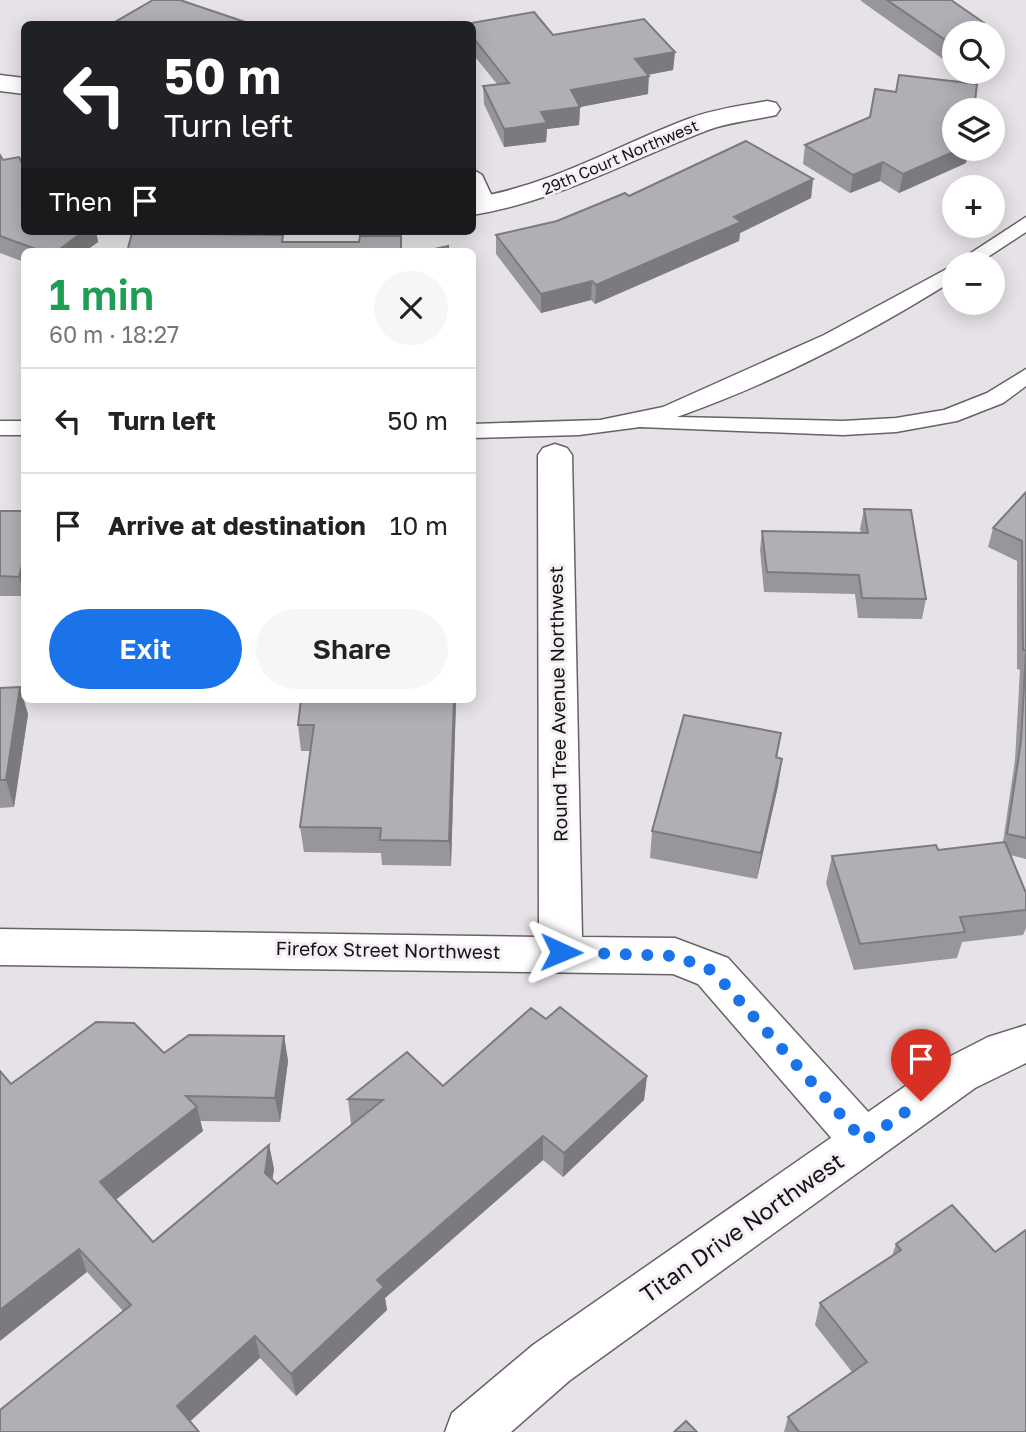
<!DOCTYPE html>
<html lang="en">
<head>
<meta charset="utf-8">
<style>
	:root { --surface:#fff; --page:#f6f6f6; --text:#222; --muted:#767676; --line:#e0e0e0; --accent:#1a73e8 }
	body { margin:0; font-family:"Golos Text",sans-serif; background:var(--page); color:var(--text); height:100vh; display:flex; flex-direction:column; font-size:26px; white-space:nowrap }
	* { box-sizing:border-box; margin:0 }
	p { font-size:23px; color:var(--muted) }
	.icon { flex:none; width:38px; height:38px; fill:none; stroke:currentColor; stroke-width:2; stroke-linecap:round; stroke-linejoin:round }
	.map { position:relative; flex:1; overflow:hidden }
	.drawer { position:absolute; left:21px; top:248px; width:455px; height:455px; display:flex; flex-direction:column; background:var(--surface); border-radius:10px; box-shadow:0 4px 18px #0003 }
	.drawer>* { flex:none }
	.banner { position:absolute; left:21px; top:21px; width:455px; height:214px; border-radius:10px; box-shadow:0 4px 18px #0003; background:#202124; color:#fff; overflow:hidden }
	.controls { position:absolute; left:942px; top:21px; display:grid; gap:14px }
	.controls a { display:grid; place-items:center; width:63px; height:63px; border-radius:50%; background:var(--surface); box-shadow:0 4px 18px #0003; font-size:35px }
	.pin { position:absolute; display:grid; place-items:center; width:60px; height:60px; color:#fff; margin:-72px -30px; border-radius:50% 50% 50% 0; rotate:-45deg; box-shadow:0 0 7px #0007 }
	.pin .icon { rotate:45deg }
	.me { position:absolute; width:77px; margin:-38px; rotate:91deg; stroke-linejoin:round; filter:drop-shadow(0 0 5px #0008) }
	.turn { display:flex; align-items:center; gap:24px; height:147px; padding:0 28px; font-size:32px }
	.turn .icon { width:91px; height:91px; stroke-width:2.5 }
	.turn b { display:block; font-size:49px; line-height:60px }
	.then { display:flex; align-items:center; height:66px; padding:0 28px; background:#0003; gap:14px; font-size:26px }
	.round { display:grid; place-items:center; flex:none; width:74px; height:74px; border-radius:37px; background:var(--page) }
	.headline { display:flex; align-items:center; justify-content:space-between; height:119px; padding:0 28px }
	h1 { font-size:42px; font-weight:600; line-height:52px; color:#1e9e55 }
	.action { display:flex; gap:14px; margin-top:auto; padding:14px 28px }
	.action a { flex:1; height:80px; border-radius:42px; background:var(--accent); color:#fff; font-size:28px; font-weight:600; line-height:80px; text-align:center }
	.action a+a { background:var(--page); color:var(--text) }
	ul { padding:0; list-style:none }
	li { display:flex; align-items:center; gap:21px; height:105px; padding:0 28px; border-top:2px solid var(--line) }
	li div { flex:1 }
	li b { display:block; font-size:26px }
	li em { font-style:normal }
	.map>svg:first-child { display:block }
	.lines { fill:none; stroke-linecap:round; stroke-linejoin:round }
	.lane-casing { stroke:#676268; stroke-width:3 }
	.street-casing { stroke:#676268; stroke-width:3 }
	.secondary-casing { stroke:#676268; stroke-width:3 }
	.lane { fill:#fff; fill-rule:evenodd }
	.street { fill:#fff; fill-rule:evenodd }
	.secondary { fill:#fff; fill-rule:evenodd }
	.wall { fill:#97969c }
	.shaded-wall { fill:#7b7a7f }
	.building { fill:#b0afb5; stroke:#7b7a7f; stroke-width:2 }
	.route { stroke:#1a73e8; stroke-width:12; stroke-dasharray:0 21.6 }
	.labels { text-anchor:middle; stroke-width:6; stroke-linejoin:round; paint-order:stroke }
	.far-street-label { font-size:16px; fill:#141315; stroke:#f5eff5 }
	.street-label { font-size:19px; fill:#141315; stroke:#f5eff5 }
	.near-street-label { font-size:23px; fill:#141315; stroke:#f5eff5 }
</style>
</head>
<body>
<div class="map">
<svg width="1026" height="1432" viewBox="0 0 1026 1432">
	<rect width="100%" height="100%" fill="#e7e2e8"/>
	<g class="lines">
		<!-- lane casing -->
		<g class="lane-casing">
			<g id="lane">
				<path d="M 472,169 L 482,175 L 496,205 L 493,209 L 486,211 C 468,206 472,184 472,169 Z"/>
				<path d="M 1026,217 L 1026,232 L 977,264 L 954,264 Z"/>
				<path d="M 954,265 L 954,280 C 868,334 773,383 677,417 L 843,421 L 896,418 L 944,410 L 987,393 L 1026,369 L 1026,386 L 1003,403 L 957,421 L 896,432 L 843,435 L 640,427 L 579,435 L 472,438 L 472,424 L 600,420 L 663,407 L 824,335 Z"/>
				<rect x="0" y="421" width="24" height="14"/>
			</g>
		</g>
		<!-- street casing -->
		<g class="street-casing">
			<g id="street">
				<path d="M 0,75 L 24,78 L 24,94 L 0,91 Z"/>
				<path d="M 767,101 L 776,103 L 780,109 L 776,115 C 754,120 730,122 708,130 C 629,160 558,201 472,215 L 472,198 C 550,186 616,146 688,119 C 714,109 741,106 767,101 Z"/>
				<path d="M 555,444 L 567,448 L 572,455 L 582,937 L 675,938 L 728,958 L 881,1126 L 887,1141 L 881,1156 L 864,1162 L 847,1156 L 698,984 L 673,974 L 0,965 L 0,929 L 539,937 L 538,455 L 543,448 Z"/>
			</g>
		</g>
		<!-- secondary casing -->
		<g class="secondary-casing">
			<path id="secondary" d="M 1026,1025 L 1026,1063 L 975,1088 L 569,1381 L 511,1432 L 445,1432 L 452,1413 L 533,1345 L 943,1060 L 988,1037 Z"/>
		</g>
		<!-- lane -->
		<use href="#lane" class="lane"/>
		<!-- street -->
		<use href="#street" class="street"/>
		<!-- secondary -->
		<use href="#secondary" class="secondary"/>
	</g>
	<!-- wall -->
	<g class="wall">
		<path d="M 861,0 L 951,0 L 954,33 L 954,67 L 861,1 Z"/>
		<path d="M 472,24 L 553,35 L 675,52 L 673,70 L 648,75 L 648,94 L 580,107 L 579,125 L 547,129 L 546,142 L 504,147 L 484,104 L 483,86 L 497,84 L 472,53 Z"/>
		<path d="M 961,72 L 978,72 L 976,82 Z"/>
		<path d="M 805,145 L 966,163 L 899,193 L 880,181 L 850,193 L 803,164 Z"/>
		<path d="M 0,155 L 24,231 L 96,231 L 98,242 L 84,252 L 24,252 L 24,262 L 0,253 Z"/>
		<path d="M 813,179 L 811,198 L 740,233 L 739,241 L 595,304 L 591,300 L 541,313 L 496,254 L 496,235 L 557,221 L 629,196 Z"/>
		<path d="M 1026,492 L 1026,859 L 1010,855 L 1026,893 L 1026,928 L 1023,935 L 962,942 L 957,958 L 854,970 L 826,883 L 832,856 L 938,850 L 1003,842 L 1015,760 L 1020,670 L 1017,669 L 1017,561 L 988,547 L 993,528 Z"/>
		<path d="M 864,509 L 926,599 L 922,619 L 858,618 L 855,594 L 764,592 L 760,550 L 762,531 L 861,533 L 860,529 Z"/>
		<rect x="0" y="511" width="24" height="85"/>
		<path d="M 0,688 L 28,714 L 14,807 L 0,808 Z"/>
		<path d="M 456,700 L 451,866 L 382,865 L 381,853 L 304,852 L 300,827 L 310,751 L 301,751 L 298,725 Z"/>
		<path d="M 781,733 L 777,758 L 782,759 L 778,786 L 757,879 L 650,858 L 652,831 Z"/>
		<path d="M 546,1019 L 647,1076 L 644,1100 L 563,1177 L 543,1160 L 385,1298 L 387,1310 L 296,1396 L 260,1358 L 0,1432 L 123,1311 L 87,1272 L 11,1084 L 164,1053 L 284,1036 L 288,1061 L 280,1122 L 200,1121 L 203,1131 L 115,1200 L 153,1242 L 269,1145 L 274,1169 L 272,1180 L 277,1184 L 353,1124 L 351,1124 L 348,1099 L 443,1086 Z"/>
		<path d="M 952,1205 L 1026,1432 L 784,1432 L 788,1417 L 852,1372 L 815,1325 L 820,1303 L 892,1256 L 896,1244 Z"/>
	</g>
	<!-- shaded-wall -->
	<g class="shaded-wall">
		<path d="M 675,52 L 673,70 L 635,77 L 635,59 Z"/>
		<path d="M 649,76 L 648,94 L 580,107 L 579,125 L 547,129 L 546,142 L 504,147 L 504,129 L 541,112 L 571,90 Z"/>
		<path d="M 960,149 L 969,149 L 966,163 L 899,193 L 903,174 Z"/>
		<path d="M 883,162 L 880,181 L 850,193 L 853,175 Z"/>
		<path d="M 813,179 L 811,198 L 740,233 L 739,241 L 595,304 L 596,285 Z"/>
		<path d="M 84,231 L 96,231 L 98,242 L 84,252 L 56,252 Z"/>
		<path d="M 592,281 L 591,300 L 541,313 L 541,294 Z"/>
		<path d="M 24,558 L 24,596 L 19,577 Z"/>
		<path d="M 20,687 L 28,714 L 14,807 L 6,780 Z"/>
		<path d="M 454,700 L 456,700 L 451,866 L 449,841 Z"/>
		<path d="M 782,759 L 778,786 L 757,879 L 761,853 Z"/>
		<path d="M 284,1036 L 288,1061 L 280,1122 L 275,1098 Z"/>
		<path d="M 647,1076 L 644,1100 L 563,1177 L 564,1153 Z"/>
		<path d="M 197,1107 L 203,1131 L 108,1206 L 100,1182 Z"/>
		<path d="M 543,1136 L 543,1160 L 385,1298 L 387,1310 L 296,1396 L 291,1374 L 377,1280 Z"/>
		<path d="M 269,1145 L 274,1169 L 270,1197 L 265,1173 Z"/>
		<path d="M 79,1249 L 87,1272 L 0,1341 L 0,1310 Z"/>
		<path d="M 255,1336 L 260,1358 L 184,1427 L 177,1406 Z"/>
	</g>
	<!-- building -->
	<g class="building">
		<path d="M 153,0 L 180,0 L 251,24 L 122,24 L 115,22 Z"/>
		<path d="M 887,0 L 951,0 L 984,23 L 983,33 L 954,33 L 954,46 Z"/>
		<path d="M 534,12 L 553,35 L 644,19 L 675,52 L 635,59 L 649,76 L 571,90 L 580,107 L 541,112 L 547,123 L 504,129 L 483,86 L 509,83 L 472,36 L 472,24 L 466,24 Z"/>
		<path d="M 899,75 L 977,84 L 974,110 L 954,110 L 954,149 L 960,149 L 903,174 L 883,162 L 853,175 L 805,145 L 870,117 L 875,89 L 896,92 Z"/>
		<path d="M 746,141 L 813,179 L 734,217 L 741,222 L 596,285 L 592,281 L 541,294 L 496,235 L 557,221 L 625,193 L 629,196 Z"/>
		<path d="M 0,155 L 3,160 L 19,157 L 24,167 L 24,231 L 84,231 L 56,252 L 44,252 L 0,236 Z"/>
		<path d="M 132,233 L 283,235 L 282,242 L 359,242 L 360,236 L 401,236 L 401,252 L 127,252 Z"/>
		<path d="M 448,246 L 448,252 L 421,252 Z"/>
		<path d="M 1026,492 L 1026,838 L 1007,834 L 1021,741 L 1026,650 L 1023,650 L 1022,541 L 993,528 Z"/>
		<path d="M 864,509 L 911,510 L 926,599 L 862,598 L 859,575 L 767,572 L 762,531 L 868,533 Z"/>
		<path d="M 0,511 L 24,511 L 24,558 L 19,577 L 0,576 Z"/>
		<path d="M 20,687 L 6,780 L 0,780 L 0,688 Z"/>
		<path d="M 301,700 L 454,700 L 449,841 L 380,840 L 381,828 L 300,827 L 314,725 L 298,725 Z"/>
		<path d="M 684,715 L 781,733 L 776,757 L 782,759 L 761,853 L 652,831 Z"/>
		<path d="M 1005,842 L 1026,893 L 1026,910 L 960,917 L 965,932 L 860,944 L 832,856 L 936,845 L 938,850 Z"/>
		<path d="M 560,1007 L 647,1076 L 564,1153 L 543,1136 L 377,1280 L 384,1287 L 291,1374 L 255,1336 L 177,1406 L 199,1432 L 0,1432 L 0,1410 L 131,1305 L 79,1249 L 0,1310 L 0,1071 L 11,1084 L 96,1022 L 134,1023 L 164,1053 L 189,1035 L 284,1036 L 275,1098 L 186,1096 L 197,1107 L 100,1182 L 153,1242 L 269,1145 L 265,1173 L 277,1184 L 383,1100 L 348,1099 L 407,1052 L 443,1086 L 531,1008 L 546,1019 Z"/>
		<path d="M 952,1205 L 995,1252 L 1026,1230 L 1026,1432 L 799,1432 L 788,1417 L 867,1362 L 820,1303 L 901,1250 L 896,1244 Z"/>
		<path d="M 686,1421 L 697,1432 L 674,1432 Z"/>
	</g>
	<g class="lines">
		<!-- route -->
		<path class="route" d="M 561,952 L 676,956 L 713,971 L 864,1141 L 921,1101"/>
	</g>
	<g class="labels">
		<!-- far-street labels -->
		<g class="far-street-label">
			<text transform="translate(620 157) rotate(-23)" y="6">29th Court Northwest</text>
		</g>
		<!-- street labels -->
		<g class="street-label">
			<text transform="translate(558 704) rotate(-91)" y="7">Round Tree Avenue Northwest</text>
			<text transform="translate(388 950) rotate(1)" y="7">Firefox Street Northwest</text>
		</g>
		<!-- near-street labels -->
		<g class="near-street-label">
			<text transform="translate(742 1228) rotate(-35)" y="8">Titan Drive Northwest</text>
		</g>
	</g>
</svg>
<div class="controls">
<a><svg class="icon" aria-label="search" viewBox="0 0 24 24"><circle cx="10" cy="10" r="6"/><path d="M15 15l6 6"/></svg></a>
<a><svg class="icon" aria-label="layers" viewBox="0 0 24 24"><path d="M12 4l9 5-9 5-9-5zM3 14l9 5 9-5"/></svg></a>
<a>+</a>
<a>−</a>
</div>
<div class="pin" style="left:921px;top:1101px;background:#d93025"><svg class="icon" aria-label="arrive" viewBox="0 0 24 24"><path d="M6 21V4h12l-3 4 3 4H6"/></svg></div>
<svg class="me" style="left:561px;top:952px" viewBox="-20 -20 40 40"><path d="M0-17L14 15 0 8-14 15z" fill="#1a73e8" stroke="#fff" stroke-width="4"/></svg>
<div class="banner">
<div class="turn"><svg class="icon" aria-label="left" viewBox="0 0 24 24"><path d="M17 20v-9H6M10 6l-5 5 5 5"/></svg><div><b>50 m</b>Turn left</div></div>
<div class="then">Then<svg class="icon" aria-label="arrive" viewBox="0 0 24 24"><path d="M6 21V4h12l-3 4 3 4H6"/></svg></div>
</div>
<section class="drawer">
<div class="headline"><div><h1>1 min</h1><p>60 m · 18:27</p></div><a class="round"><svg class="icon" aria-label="close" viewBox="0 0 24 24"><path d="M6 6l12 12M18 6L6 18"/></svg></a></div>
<ul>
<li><svg class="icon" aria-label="left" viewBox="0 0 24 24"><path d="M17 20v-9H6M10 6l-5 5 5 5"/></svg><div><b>Turn left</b></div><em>50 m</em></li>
<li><svg class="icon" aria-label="arrive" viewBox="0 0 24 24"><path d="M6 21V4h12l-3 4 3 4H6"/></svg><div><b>Arrive at destination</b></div><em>10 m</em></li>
</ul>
<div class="action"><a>Exit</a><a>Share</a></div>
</section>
</div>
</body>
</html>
